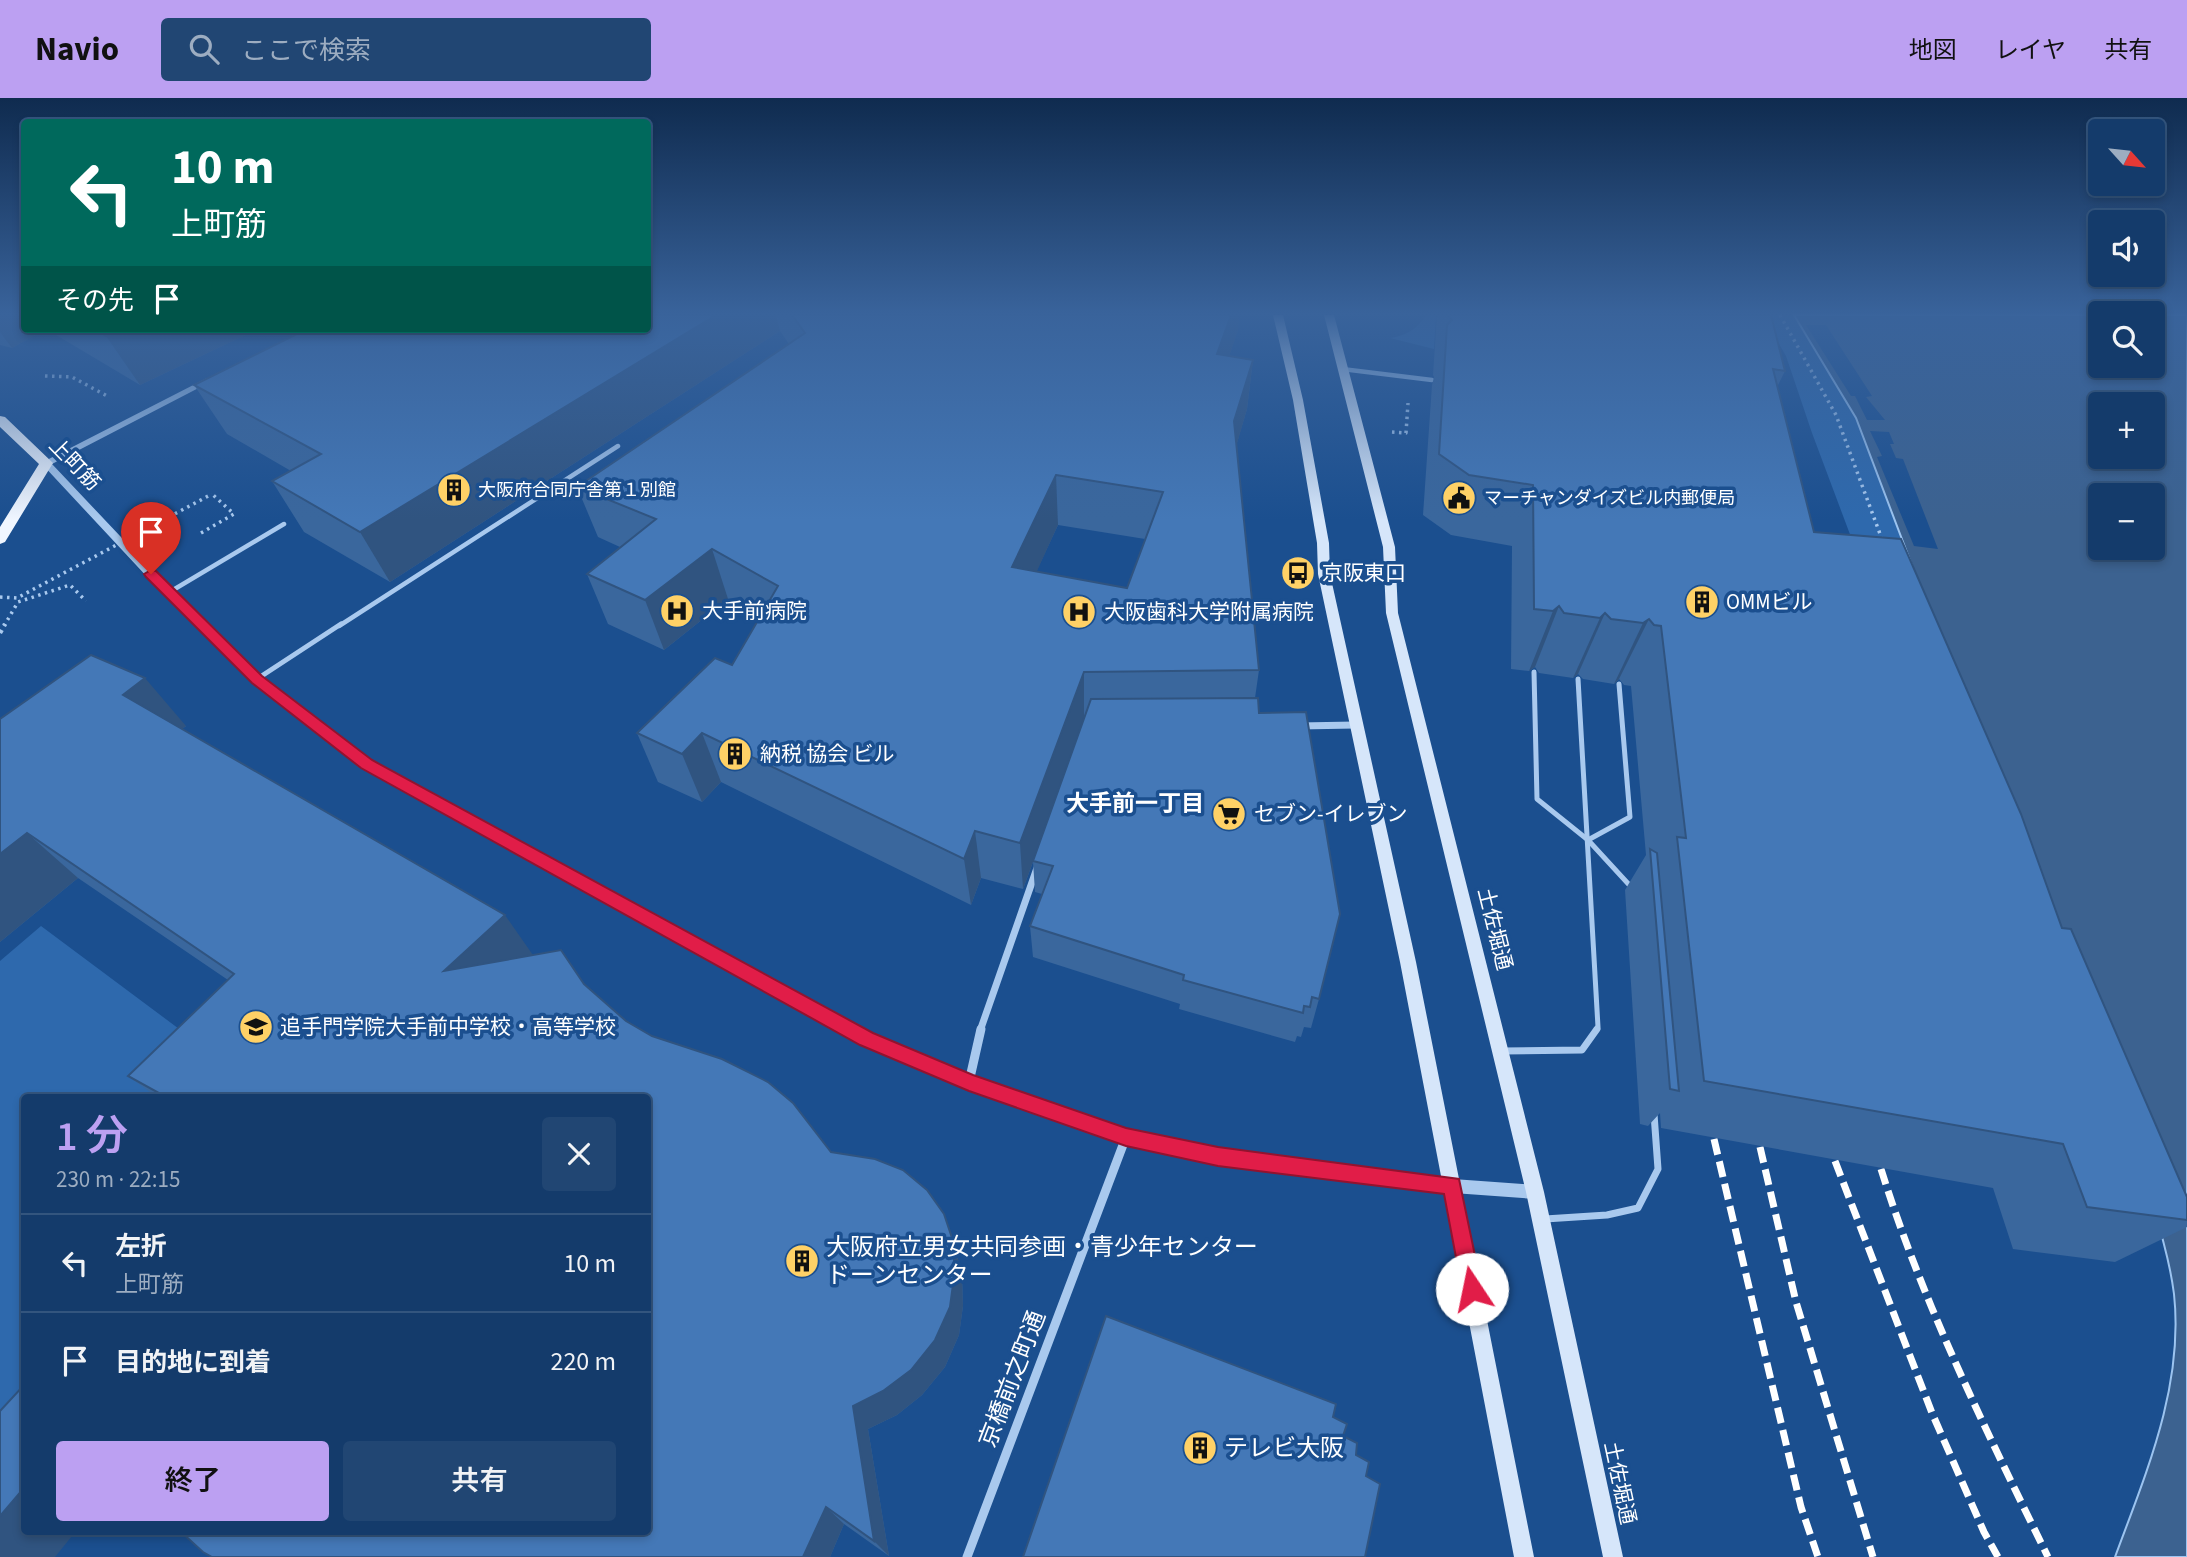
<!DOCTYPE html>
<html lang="ja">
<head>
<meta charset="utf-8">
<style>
	:root { --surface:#143b6b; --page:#214673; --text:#f1f3f6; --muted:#9dadc1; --line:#33557e; --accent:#bca0f2 }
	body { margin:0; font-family:"Source Sans 3","Noto Sans JP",sans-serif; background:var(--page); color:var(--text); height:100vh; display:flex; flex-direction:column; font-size:26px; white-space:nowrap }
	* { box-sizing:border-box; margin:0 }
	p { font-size:23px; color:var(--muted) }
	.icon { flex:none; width:38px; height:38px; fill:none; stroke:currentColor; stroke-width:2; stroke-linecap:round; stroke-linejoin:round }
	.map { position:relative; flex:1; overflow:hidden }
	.panel { position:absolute; left:21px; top:996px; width:630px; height:441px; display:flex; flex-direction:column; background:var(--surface); border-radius:7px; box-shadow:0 4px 10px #0003,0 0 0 2px var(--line) }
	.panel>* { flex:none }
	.hud { position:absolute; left:21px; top:21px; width:630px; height:214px; border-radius:7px; box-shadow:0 4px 10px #0003,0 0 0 2px var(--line); background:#00695c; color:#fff; overflow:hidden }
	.needle { width:46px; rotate:117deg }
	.controls { position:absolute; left:2088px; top:21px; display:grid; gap:14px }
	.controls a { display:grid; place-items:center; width:77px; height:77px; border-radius:7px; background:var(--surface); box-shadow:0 4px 10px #0003,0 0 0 2px var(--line); font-size:35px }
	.pin { position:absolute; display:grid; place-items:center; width:60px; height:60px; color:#fff; margin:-72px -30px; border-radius:50% 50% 50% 0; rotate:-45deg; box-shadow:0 0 7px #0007 }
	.pin .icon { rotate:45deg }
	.me { position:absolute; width:77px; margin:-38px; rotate:349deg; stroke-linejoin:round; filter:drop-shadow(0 0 5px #0008) }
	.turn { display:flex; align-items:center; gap:24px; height:147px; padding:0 35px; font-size:32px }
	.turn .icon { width:91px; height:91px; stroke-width:2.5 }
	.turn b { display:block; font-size:49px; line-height:60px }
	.then { display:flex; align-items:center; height:66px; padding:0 35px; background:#0003; gap:14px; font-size:26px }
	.round { display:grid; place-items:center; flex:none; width:74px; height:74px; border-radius:7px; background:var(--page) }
	.head { display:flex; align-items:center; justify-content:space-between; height:119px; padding:0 35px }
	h1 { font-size:42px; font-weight:600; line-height:52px; color:var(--accent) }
	.action { display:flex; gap:14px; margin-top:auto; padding:14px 35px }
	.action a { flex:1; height:80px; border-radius:7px; background:var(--accent); color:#111; font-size:28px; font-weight:600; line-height:80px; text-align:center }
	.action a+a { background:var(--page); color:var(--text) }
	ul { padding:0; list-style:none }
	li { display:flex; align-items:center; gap:21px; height:98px; padding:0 35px; border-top:2px solid var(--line) }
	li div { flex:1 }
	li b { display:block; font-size:26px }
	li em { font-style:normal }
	header { display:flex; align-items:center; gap:42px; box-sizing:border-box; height:98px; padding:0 35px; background:var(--accent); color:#111 }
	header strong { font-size:33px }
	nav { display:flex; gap:38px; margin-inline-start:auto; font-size:24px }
	.search { width:490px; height:63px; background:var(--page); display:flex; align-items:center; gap:18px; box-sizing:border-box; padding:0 24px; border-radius:7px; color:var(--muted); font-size:26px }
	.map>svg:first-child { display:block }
	.green { fill:#2e69ad }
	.water { fill:#3c6290; stroke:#9cc4f0; stroke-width:2; fill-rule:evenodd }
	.pier { fill:#1b4f8f }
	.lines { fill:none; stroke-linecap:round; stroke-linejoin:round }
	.path-far1 { stroke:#a9c9ee; stroke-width:3.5; stroke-dasharray:2.5 4.5; stroke-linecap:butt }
	.path { stroke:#a9c9ee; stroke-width:4.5; stroke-dasharray:3.5 5; stroke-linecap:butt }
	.service-far2 { stroke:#a9c9ee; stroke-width:4.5 }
	.service-far1 { stroke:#a9c9ee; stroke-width:5 }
	.service { stroke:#a9c9ee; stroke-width:7 }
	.minor-far1 { stroke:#a9c9ee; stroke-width:7 }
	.minor { stroke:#a9c9ee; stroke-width:9 }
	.tertiary { fill:#a9c9ee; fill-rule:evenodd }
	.secondary { fill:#d6e6fa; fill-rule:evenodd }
	.primary { fill:#f0f6ff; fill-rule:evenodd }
	.rail { stroke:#fff; stroke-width:7; stroke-dasharray:16 7; stroke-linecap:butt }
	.path-bridge { stroke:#a9c9ee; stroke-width:3.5; stroke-dasharray:2.5 4.5; stroke-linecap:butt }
	.wall { fill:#3a679d; fill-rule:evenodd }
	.shaded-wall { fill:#305480 }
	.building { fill:#4478b7; stroke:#305480; stroke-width:2; fill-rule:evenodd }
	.route { fill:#e11d48; stroke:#92132f; stroke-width:2 }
	.labels { text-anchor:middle; stroke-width:7; stroke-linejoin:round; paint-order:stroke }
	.far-poi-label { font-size:18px; fill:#fff; stroke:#1b4f8f; text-anchor:start }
	.street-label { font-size:21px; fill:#fff; stroke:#1b4f8f }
	.poi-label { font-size:21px; fill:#fff; stroke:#1b4f8f; text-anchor:start }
	.neighbourhood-label { font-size:23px; font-weight:bold; fill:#fff; stroke:#1b4f8f }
	.near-poi-label { font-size:24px; fill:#fff; stroke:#1b4f8f; text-anchor:start }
	.near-street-label { font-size:24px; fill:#fff; stroke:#1b4f8f }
</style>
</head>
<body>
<header>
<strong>Navio</strong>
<div class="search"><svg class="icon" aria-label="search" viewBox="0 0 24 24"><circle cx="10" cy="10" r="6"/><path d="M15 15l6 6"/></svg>ここで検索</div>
<nav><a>地図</a><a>レイヤ</a><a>共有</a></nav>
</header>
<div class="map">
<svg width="2187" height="1459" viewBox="0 0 2187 1459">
	<rect width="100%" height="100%" fill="#1b4f8f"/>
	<!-- green -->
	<g class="green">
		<path d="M 1426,217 L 1436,217 L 1434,251 L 1390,240 C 1406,238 1417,231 1426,217 Z"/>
		<path d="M 1762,217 L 1794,217 L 1856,320 L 1967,616 L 1945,690 L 1812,335 L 1786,258 Z"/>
		<path d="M 41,828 L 210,954 L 164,999 L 24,999 L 24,1379 L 0,1377 L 0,863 Z"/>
	</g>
	<!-- water -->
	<path class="water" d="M 1794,217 L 2100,217 L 2100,268 L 2152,268 L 2153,217 L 2187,217 L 2187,1459 L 2115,1459 C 2146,1375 2184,1288 2174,1196 C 2169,1157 2156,1118 2145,1082 L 1856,320 ZM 2100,306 L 2152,306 L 2152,359 L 2100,359 ZM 2100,397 L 2152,397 L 2152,450 L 2100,450 Z"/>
	<!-- pier -->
	<g class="pier">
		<path d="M 1806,227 L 1826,227 L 1872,298 L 1866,299 L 1885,322 L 1867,322 L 1855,298 L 1851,298 Z"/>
		<path d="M 1870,333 L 1889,334 L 1894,346 L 1890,346 L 1896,360 L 1903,361 L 1938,451 L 1914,448 L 1877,359 L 1882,358 Z"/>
	</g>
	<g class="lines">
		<!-- path-far1 -->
		<g class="path-far1">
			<path d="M 1780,217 L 1836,317 L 1883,444"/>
			<path d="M 45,278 L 72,279 L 109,299"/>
			<path d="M 1392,334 L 1406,335 L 1408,305"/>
			<path d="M 201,435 L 234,416 L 212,396"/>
			<path d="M 4,528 L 18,504 L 70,487 L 86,503"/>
		</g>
		<!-- path -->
		<path class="path" d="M 0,535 L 5,526"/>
		<!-- service-far2 -->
		<g class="service-far2">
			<path d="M 291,231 L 300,236"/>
			<path d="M 1342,271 L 1432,282"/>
			<path d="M 168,495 L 284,426"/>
			<path d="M 339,528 L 618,348"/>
		</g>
		<!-- service-far1 -->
		<g class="service-far1">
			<path d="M 1534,574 L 1537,701 L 1588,742 L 1633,791"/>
			<path d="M 257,581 L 341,526"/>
			<path d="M 1578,581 L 1598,929 L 1596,933"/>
			<path d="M 1588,742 L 1630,719 L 1619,586"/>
		</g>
		<!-- service -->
		<g class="service">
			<path d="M 1502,953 L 1582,952 L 1597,931"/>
			<path d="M 1545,1121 L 1607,1117 L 1638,1110 L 1658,1071 L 1654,1016"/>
		</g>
		<!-- minor-far1 -->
		<g class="minor-far1">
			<path d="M 1299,628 L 1355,627"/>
			<path d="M 980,933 L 1037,770"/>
		</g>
		<!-- minor -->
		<g class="minor">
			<path d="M 969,984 L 981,931"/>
			<path d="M 967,1459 L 1126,1039"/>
		</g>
		<!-- tertiary -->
		<path class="tertiary" d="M 207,280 L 214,282 L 52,366 L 172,493 L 261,578 L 371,663 L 871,937 L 972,978 L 1126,1032 L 1218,1052 L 1453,1081 L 1535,1087 L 1540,1089 L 1543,1094 L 1540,1099 L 1535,1101 L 1453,1095 L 1218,1066 L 1126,1046 L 969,991 L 861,945 L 363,669 L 253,584 L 164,497 L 41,365 Z"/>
		<!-- secondary -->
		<g class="secondary">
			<path d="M 1273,217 L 1283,217 L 1303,302 L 1329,445 L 1330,476 L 1416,864 L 1534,1459 L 1514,1459 L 1400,864 L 1318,476 L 1317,445 L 1293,302 Z"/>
			<path d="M 1324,217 L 1334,217 L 1395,449 L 1398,515 L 1544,1094 L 1623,1459 L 1603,1459 L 1526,1094 L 1386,515 L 1383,449 Z"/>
		</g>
		<!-- primary -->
		<path class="primary" d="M 0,318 L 5,319 L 53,365 L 5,444 L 0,446 L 0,429 L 39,366 L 0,329 Z"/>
		<!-- rail -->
		<g class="rail">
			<path d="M 1714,1041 L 1801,1409 L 1818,1459"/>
			<path d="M 1760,1049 L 1796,1204 L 1873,1459"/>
			<path d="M 1835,1063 L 1932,1315 L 1984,1434 L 1998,1459"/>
			<path d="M 1881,1071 C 1923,1206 1986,1332 2048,1459"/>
		</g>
		<!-- path-bridge -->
		<path class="path-bridge" d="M 0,499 L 17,500 L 212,396"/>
	</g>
	<!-- wall -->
	<g class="wall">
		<path d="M 0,217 L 24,231 L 258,231 L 140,287 L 46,231 L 12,250 L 0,247 Z"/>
		<path d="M 648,217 L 1239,217 L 1238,232 L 1229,258 L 1253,262 L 1247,311 L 1236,348 L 1259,572 L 1255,600 L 1259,615 L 1319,901 L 1311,930 L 1304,929 L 1301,939 L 1297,938 L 1295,944 L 1179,911 L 1180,906 L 1033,859 L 1030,828 L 1042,796 L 1035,794 L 1033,764 L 1023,791 L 981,780 L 971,807 L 721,684 L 702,704 L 658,684 L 637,635 L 732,567 L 759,520 L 728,501 L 664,552 L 608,526 L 587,476 L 620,449 L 598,439 L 577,389 L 789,246 L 780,233 L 390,484 L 304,434 L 272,383 L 291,373 L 227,336 L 194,287 ZM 1058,427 L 1145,441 L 1127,490 L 1036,474 Z"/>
		<path d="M 1437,217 L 1771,217 L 1785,273 L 1777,289 L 1814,434 L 2062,830 L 2187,1122 L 2187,1129 L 2115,1164 L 2013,1151 L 1993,1090 L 1661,1030 L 1660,1015 L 1648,1028 L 1640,1026 L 1625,792 L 1646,757 L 1631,588 L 1624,587 L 1619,581 L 1614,586 L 1583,581 L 1578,576 L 1573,580 L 1539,575 L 1535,569 L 1529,573 L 1511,571 L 1512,448 L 1451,437 L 1423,417 L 1432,287 L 1434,279 L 1433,277 Z"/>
		<path d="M 0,621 L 186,628 L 182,631 L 532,857 L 584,886 L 626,923 L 831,1054 L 954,1146 L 962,1177 L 963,1208 L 959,1237 L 945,1269 L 922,1297 L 897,1317 L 868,1331 L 889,1458 L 844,1426 L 830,1459 L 648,999 L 157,999 L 128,978 L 228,882 L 78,780 L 0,844 Z"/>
	</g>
	<!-- shaded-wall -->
	<g class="shaded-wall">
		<path d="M 0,217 L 24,217 L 24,231 L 46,231 L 12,250 L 0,234 Z"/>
		<path d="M 716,217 L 776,217 L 780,233 L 390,484 L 360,434 Z"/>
		<path d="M 1231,217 L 1239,217 L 1238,232 L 1213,306 L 1217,256 Z"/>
		<path d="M 120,231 L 258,231 L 140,287 L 106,238 Z"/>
		<path d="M 1253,262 L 1247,311 L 1229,373 L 1234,323 Z"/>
		<path d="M 1056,377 L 1058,427 L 1016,519 L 1012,469 Z"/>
		<path d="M 712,451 L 728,501 L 664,552 L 645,502 Z"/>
		<path d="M 1559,508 L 1535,569 L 1529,573 L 1553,513 Z"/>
		<path d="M 1605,515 L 1578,576 L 1573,580 L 1600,520 Z"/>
		<path d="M 1649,521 L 1619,581 L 1614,586 L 1643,525 Z"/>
		<path d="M 1084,574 L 1084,624 L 1023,791 L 1020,745 Z"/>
		<path d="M 145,580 L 186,628 L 166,644 L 123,597 Z"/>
		<path d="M 702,635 L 721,684 L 702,704 L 682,656 Z"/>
		<path d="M 975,733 L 981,780 L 971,807 L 964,761 Z"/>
		<path d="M 27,735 L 78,780 L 0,844 L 0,756 Z"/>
		<path d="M 505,817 L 535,860 L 444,873 Z"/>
		<path d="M 954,1146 L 962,1177 L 963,1208 L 959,1237 L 945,1269 L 922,1297 L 897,1317 L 868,1331 L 889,1458 L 874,1443 L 853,1308 Z"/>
		<path d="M 24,1390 L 24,1433 L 76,1433 L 55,1459 L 0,1459 L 0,1418 Z"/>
		<path d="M 826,1409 L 844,1426 L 830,1459 L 803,1459 Z"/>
	</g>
	<!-- building -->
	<g class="building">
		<path d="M 648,217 L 716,217 L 360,434 L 272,383 L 321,356 L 194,287 L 307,231 L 648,231 Z"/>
		<path d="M 792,217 L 1231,217 L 1217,256 L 1253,262 L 1234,323 L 1259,572 L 1084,574 L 1020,745 L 975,733 L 964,761 L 702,635 L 682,656 L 637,635 L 715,560 L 732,567 L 778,488 L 712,451 L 645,502 L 587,476 L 656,421 L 577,389 L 805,235 ZM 1056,377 L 1163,394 L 1127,490 L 1012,469 Z"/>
		<path d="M 1447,217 L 1771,217 L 1785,273 L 1773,271 L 1814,434 L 1901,441 L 2021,716 L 2062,830 L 2071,831 L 2187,1099 L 2187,1122 L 2087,1109 L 2063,1046 L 1704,983 L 1677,739 L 1686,740 L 1661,528 L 1654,527 L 1649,521 L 1643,525 L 1611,521 L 1605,515 L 1600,520 L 1564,515 L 1559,508 L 1553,513 L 1534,511 L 1533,387 L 1469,377 L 1439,356 L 1447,227 L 1452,222 Z"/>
		<path d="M 94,231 L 120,231 L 106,238 Z"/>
		<path d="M 91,557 L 145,580 L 123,597 L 505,817 L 444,873 L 561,852 L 584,886 L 626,923 L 652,938 L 722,961 L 768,984 L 793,1005 L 831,1054 L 875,1061 L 903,1072 L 927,1092 L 944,1116 L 954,1146 L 954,1179 L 950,1209 L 935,1242 L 911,1272 L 883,1293 L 853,1308 L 874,1443 L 826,1409 L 803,1459 L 212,1459 L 203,1454 L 180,1433 L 648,1433 L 648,999 L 166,999 L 128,978 L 234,876 L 27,735 L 0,756 L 0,621 Z"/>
		<path d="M 1258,600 L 1259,615 L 1306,614 L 1340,816 L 1319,901 L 1312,899 L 1310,909 L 1304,908 L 1303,915 L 1183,882 L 1184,877 L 1030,828 L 1053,768 L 1033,763 L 1091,601 Z"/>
		<path d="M 1650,751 L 1657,755 L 1679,993 L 1670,991 Z"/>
		<path d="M 1106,1218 L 1336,1306 L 1333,1319 L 1347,1326 L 1343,1338 L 1357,1345 L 1356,1357 L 1369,1364 L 1366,1378 L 1380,1386 L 1365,1459 L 1023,1459 Z"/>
		<path d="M 24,1287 L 24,1390 L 0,1418 L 0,1313 Z"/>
	</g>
	<!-- sky -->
	<linearGradient id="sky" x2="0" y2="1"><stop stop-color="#0f2b4f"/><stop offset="0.51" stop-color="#39639b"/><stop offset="1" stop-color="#39639b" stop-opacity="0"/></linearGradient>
	<rect width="2187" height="422" fill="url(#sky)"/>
	<!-- route -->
	<path class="route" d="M 151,472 L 156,473 L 262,578 L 372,662 L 873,935 L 973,977 L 1126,1030 L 1218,1049 L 1459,1081 L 1482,1191 L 1479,1198 L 1472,1201 L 1465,1198 L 1462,1191 L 1444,1096 L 1218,1068 L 1126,1048 L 969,993 L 860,947 L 361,670 L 252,585 L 146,479 L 144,476 Z"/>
	<!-- icons -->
	<defs>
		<g id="building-disc" transform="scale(1.75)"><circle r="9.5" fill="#ffd166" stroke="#1b4f8f"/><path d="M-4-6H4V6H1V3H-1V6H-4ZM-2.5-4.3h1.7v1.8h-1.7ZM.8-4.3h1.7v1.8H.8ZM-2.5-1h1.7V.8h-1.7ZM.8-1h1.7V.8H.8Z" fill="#111"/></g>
		<g id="civic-disc" transform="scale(1.75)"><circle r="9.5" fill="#ffd166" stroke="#1b4f8f"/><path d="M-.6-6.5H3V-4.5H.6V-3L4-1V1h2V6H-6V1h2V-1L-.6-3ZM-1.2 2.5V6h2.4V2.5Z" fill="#111"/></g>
		<g id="bus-disc" transform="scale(1.75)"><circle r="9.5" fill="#ffd166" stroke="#1b4f8f"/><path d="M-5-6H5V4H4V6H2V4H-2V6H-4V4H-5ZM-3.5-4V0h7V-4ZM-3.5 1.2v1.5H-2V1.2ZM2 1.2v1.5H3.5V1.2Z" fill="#111"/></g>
		<g id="hospital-disc" transform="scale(1.75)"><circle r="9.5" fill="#ffd166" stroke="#1b4f8f"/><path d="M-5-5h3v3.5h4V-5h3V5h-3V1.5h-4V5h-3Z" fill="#111"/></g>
		<g id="supermarket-disc" transform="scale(1.75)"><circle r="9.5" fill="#ffd166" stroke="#1b4f8f"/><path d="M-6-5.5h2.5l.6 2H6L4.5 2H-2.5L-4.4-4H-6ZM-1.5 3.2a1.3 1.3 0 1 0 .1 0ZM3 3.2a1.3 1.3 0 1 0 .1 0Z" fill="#111"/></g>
		<g id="school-disc" transform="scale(1.75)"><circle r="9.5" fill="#ffd166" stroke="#1b4f8f"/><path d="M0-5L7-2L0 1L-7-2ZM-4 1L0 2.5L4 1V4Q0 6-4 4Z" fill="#111"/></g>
	</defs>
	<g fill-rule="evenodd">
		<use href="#building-disc" x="454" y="392"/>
		<use href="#civic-disc" x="1459" y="400"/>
		<use href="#bus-disc" x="1298" y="475"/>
		<use href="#building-disc" x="1702" y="504"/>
		<use href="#hospital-disc" x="677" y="513"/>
		<use href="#hospital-disc" x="1079" y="514"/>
		<use href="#building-disc" x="735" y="656"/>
		<use href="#supermarket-disc" x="1229" y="716"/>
		<use href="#school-disc" x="256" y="929"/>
		<use href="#building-disc" x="802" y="1163"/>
		<use href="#building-disc" x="1200" y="1350"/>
	</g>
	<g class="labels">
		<!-- far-poi labels -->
		<g class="far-poi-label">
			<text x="478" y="398">大阪府合同庁舎第１別館</text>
			<text x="1484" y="406">マーチャンダイズビル内郵便局</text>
		</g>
		<!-- street labels -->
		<g class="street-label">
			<text transform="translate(75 366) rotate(46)" y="7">上町筋</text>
			<text transform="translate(1495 831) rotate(76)" y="7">土佐堀通</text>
			<text transform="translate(1620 1385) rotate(78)" y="7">土佐堀通</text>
		</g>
		<!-- poi labels -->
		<g class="poi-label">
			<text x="1322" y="482">京阪東口</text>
			<text x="1726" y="511">OMMビル</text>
			<text x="702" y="520">大手前病院</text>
			<text x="1104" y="521">大阪歯科大学附属病院</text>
			<text x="760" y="663">納税 協会 ビル</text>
			<text x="1254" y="723">セブン-イレブン</text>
			<text x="280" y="936">追手門学院大手前中学校・高等学校</text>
		</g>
		<!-- neighbourhood labels -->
		<g class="neighbourhood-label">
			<text x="1135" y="713">大手前一丁目</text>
		</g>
		<!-- near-poi labels -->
		<g class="near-poi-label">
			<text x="826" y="1157">大阪府立男女共同参画・青少年センター<tspan x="826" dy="28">ドーンセンター</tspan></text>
			<text x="1224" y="1358">テレビ大阪</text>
		</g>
		<!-- near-street labels -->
		<g class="near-street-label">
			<text transform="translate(1012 1281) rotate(-69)" y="8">京橋前之町通</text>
		</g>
	</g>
</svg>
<div class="controls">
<a><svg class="needle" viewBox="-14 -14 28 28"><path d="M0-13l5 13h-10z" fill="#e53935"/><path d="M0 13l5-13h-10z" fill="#9dadc1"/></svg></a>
<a><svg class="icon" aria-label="sound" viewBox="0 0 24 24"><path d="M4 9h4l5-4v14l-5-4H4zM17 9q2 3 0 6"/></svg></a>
<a><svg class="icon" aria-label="search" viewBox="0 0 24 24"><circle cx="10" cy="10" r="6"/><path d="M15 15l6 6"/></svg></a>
<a>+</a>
<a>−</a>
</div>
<div class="pin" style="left:151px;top:476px;background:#d93025"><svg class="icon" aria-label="arrive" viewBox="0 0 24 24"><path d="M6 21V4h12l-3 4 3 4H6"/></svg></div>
<svg class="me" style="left:1472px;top:1191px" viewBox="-20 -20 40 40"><circle r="19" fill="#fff"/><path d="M0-13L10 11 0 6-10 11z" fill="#e11d48"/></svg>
<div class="hud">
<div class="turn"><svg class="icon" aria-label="left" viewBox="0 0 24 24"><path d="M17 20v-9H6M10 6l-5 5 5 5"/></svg><div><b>10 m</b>上町筋</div></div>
<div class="then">その先<svg class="icon" aria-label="arrive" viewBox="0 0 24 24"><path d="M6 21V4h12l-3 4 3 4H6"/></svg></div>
</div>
<section class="panel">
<div class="head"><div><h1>1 分</h1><p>230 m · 22:15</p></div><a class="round"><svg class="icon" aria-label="close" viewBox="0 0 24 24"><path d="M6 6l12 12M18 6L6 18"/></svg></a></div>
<ul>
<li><svg class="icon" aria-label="left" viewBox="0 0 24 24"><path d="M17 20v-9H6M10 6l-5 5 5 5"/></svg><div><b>左折</b><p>上町筋</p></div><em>10 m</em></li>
<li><svg class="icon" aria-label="arrive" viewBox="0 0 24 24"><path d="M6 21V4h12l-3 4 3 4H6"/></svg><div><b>目的地に到着</b></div><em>220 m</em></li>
</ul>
<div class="action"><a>終了</a><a>共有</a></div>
</section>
</div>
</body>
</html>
